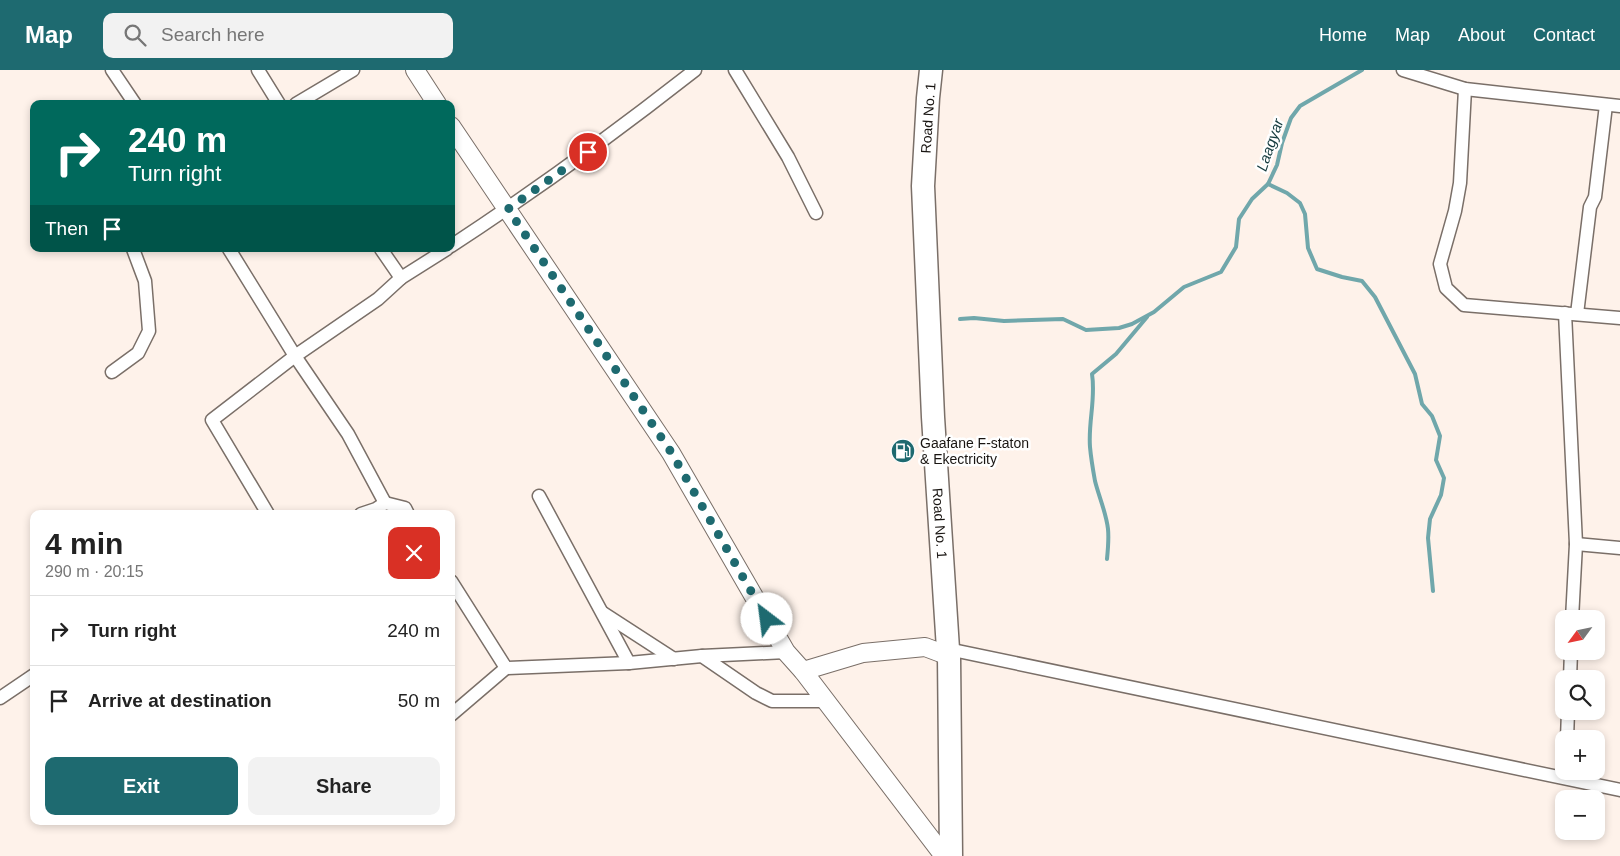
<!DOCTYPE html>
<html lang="en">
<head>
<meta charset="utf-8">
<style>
	:root { --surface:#fff; --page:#f2f2f2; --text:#222; --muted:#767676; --line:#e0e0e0; --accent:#1e6a70 }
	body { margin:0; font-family:Arial,sans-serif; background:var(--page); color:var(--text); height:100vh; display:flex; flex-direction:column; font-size:19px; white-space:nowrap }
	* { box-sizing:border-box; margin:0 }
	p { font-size:16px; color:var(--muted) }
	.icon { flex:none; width:28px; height:28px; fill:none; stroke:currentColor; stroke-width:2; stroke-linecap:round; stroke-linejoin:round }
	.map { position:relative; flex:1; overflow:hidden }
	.side { position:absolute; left:30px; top:440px; width:425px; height:315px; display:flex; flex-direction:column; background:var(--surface); border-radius:10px; box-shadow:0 2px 8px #0003 }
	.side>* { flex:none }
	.hud { position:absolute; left:30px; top:30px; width:425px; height:152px; border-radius:10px; box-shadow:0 2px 8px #0003; background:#00695c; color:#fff; overflow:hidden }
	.needle { width:32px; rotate:237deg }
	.buttons { position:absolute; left:1555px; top:540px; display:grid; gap:10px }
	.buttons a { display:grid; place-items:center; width:50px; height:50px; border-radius:10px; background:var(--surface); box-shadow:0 2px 8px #0003; font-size:25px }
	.pin { position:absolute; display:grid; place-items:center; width:42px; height:42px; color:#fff; margin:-21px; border:2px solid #fff; border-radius:50%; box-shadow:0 1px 5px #0007 }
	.me { position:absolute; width:55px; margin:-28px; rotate:330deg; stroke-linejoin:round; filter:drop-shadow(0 0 4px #0008) }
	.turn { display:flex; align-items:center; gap:18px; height:105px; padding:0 15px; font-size:22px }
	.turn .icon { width:65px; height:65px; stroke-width:2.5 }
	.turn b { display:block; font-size:35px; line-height:42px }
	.then { display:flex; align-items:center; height:48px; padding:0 15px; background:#0003; gap:10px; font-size:19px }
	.round { display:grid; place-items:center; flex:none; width:52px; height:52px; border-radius:10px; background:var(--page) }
	.overview { display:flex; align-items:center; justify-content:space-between; height:85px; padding:0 15px }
	h1 { font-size:30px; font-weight:800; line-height:38px }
	.primary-button { display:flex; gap:10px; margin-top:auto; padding:10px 15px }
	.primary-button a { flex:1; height:58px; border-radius:10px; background:var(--accent); color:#fff; font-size:20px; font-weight:800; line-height:58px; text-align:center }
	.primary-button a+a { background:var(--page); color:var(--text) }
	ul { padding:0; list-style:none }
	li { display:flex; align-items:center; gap:15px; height:70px; padding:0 15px; border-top:1px solid var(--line) }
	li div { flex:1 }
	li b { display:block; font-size:19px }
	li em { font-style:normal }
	header { display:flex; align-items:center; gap:30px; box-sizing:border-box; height:70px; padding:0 25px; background:var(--accent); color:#fff }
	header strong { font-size:24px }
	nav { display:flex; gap:28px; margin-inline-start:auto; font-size:18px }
	.search { width:350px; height:45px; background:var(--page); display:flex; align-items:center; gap:12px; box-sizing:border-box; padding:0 18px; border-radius:10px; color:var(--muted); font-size:19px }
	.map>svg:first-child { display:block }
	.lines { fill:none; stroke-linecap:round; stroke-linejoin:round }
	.stream { stroke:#70a7ab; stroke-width:4 }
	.street-casing { stroke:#7a6f68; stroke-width:15 }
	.secondary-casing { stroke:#7a6f68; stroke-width:20 }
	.highway-casing { stroke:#7a6f68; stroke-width:25 }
	.street { stroke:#fff; stroke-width:12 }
	.secondary { stroke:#fff; stroke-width:18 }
	.highway { stroke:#fff; stroke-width:22 }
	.route { stroke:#1e6a70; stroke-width:9; stroke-dasharray:0 16.2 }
	.labels { text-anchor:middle; stroke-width:5; stroke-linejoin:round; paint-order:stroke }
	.street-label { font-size:14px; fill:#191512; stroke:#fff }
	.poi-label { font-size:14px; fill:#191512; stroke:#fff; text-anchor:start }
	.water-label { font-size:15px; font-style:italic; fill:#163c3f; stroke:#fff }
</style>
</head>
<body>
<header>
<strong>Map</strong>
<div class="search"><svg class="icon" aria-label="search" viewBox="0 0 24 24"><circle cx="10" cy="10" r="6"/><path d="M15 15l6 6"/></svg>Search here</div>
<nav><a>Home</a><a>Map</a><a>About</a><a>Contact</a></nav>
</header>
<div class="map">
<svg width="1620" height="786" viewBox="0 0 1620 786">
	<rect width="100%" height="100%" fill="#fef2ea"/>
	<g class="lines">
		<!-- stream -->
		<g class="stream">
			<path d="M 1268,114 L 1287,123 L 1300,133 L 1305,144 L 1308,178 L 1317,199 L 1342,207 L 1362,211 L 1375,227 L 1415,304 L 1422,334 L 1432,346 L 1440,366 L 1436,390 L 1444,408 L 1441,425 L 1430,449 L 1428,468 L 1433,521"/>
			<path d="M 960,249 L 974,248 L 1004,251 L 1063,249 L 1086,260 L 1119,258 L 1132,254 L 1154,242 L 1184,217 L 1221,202 L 1236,177 L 1239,149 L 1252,129 L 1268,114 L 1277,95 L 1282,73 L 1291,48 L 1300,36 L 1362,0"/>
			<path d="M 1107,489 C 1108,479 1109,469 1108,459 C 1106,442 1099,427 1095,411 C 1093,400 1091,388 1090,377 C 1088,352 1096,329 1092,304 L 1116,284 L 1147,247"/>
		</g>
		<!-- street casing -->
		<g class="street-casing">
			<g id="street">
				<path d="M 112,0 L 135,34"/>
				<path d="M 258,0 L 279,34"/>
				<path d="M 735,0 L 788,87 L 816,143"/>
				<path d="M 1403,0 L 1465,19 L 1620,36"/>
				<path d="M 1465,19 L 1460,113 L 1455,141 L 1440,194 L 1446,218 L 1464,235 L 1620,248"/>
				<path d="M 296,34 L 353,0"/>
				<path d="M 451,176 C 535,121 616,62 695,0"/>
				<path d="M 229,179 L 295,286 L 348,364 L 385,433"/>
				<path d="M 381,179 L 401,208"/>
				<path d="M 1565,243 L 1576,474 L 1572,549"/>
				<path d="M 1577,244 L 1590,137 L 1595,127 L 1606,35"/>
				<path d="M 112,302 L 138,283 L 149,261 L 145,211 L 133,179"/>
				<path d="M 539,426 L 629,593"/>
				<path d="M 268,444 L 212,350 L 295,286 L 378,229 L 401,208 L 447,179"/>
				<path d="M 361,444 L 376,439 L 385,433 L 405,438 L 408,444"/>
				<path d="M 1576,474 L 1620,478"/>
				<path d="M 451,511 L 506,598 L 629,593 L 702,586 L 786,582"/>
				<path d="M 603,543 L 674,589"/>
				<path d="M 948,579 L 1620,720"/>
				<path d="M 702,586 L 756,623 L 772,631 L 825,631"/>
				<path d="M 1570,609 L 1571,581"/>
				<path d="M 0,628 L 34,605"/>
				<path d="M 451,645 L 506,598"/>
				<path d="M 1567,669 L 1568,641"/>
			</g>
		</g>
		<!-- secondary casing -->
		<g class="secondary-casing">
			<g id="secondary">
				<path d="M 415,0 L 437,34"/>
				<path d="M 451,56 L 671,383 L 786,582 L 803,601 L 944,786"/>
				<path d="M 803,601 L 863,583 L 925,577 L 949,586"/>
			</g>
		</g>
		<!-- highway casing -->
		<g class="highway-casing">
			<g id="highway">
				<path id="s1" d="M 931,0 L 928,28 L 923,116 L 933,347 L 948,579 L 949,586 L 951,786"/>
			</g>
		</g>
		<!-- street -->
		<use href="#street" class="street"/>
		<!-- secondary -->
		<use href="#secondary" class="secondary"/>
		<!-- highway -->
		<use href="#highway" class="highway"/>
	</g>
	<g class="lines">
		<!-- route -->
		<path class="route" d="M 588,82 L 508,139 L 671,382 L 767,549"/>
	</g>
	<!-- icons -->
	<defs>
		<g id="fuel-disc" transform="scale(1.25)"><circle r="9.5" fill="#1e6a70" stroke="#fff"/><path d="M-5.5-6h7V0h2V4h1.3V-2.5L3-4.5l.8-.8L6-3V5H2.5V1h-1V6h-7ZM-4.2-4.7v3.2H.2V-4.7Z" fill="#fff"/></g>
	</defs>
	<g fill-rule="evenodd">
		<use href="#fuel-disc" x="903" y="381"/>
	</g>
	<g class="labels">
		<!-- street labels -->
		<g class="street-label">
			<text transform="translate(928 48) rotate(-86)" y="5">Road No. 1</text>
			<text dy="5" stroke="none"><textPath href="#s1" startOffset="454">Road No. 1</textPath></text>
		</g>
		<!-- poi labels -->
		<g class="poi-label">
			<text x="920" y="378">Gaafane F-staton<tspan x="920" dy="16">&amp; Ekectricity</tspan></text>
		</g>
		<!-- water labels -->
		<g class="water-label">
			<text transform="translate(1270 75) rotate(-71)" y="5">Laagyar</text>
		</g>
	</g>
</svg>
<div class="buttons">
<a><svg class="needle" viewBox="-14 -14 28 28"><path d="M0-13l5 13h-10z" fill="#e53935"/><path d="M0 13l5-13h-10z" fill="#767676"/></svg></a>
<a><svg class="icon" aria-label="search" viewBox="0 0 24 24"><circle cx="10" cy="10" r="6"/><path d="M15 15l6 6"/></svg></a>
<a>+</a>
<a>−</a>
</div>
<div class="pin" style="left:588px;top:82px;background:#d93025"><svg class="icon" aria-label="arrive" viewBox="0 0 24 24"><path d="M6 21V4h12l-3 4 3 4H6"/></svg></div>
<svg class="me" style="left:767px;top:549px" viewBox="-20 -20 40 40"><circle r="19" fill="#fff"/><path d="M0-13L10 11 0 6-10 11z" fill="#1e6a70"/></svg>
<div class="hud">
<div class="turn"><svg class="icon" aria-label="right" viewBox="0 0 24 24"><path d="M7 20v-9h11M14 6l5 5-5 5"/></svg><div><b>240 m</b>Turn right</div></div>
<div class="then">Then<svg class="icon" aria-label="arrive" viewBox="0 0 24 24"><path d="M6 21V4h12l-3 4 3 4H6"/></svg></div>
</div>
<section class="side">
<div class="overview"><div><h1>4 min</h1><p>290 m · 20:15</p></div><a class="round" style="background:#d93025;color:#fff"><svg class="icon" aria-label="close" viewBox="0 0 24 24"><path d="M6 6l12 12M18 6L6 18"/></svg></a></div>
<ul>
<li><svg class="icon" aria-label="right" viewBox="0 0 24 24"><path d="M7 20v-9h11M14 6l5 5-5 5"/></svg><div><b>Turn right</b></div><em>240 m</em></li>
<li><svg class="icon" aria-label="arrive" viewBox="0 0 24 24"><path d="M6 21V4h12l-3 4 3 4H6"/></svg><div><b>Arrive at destination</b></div><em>50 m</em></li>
</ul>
<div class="primary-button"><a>Exit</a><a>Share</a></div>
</section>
</div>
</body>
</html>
